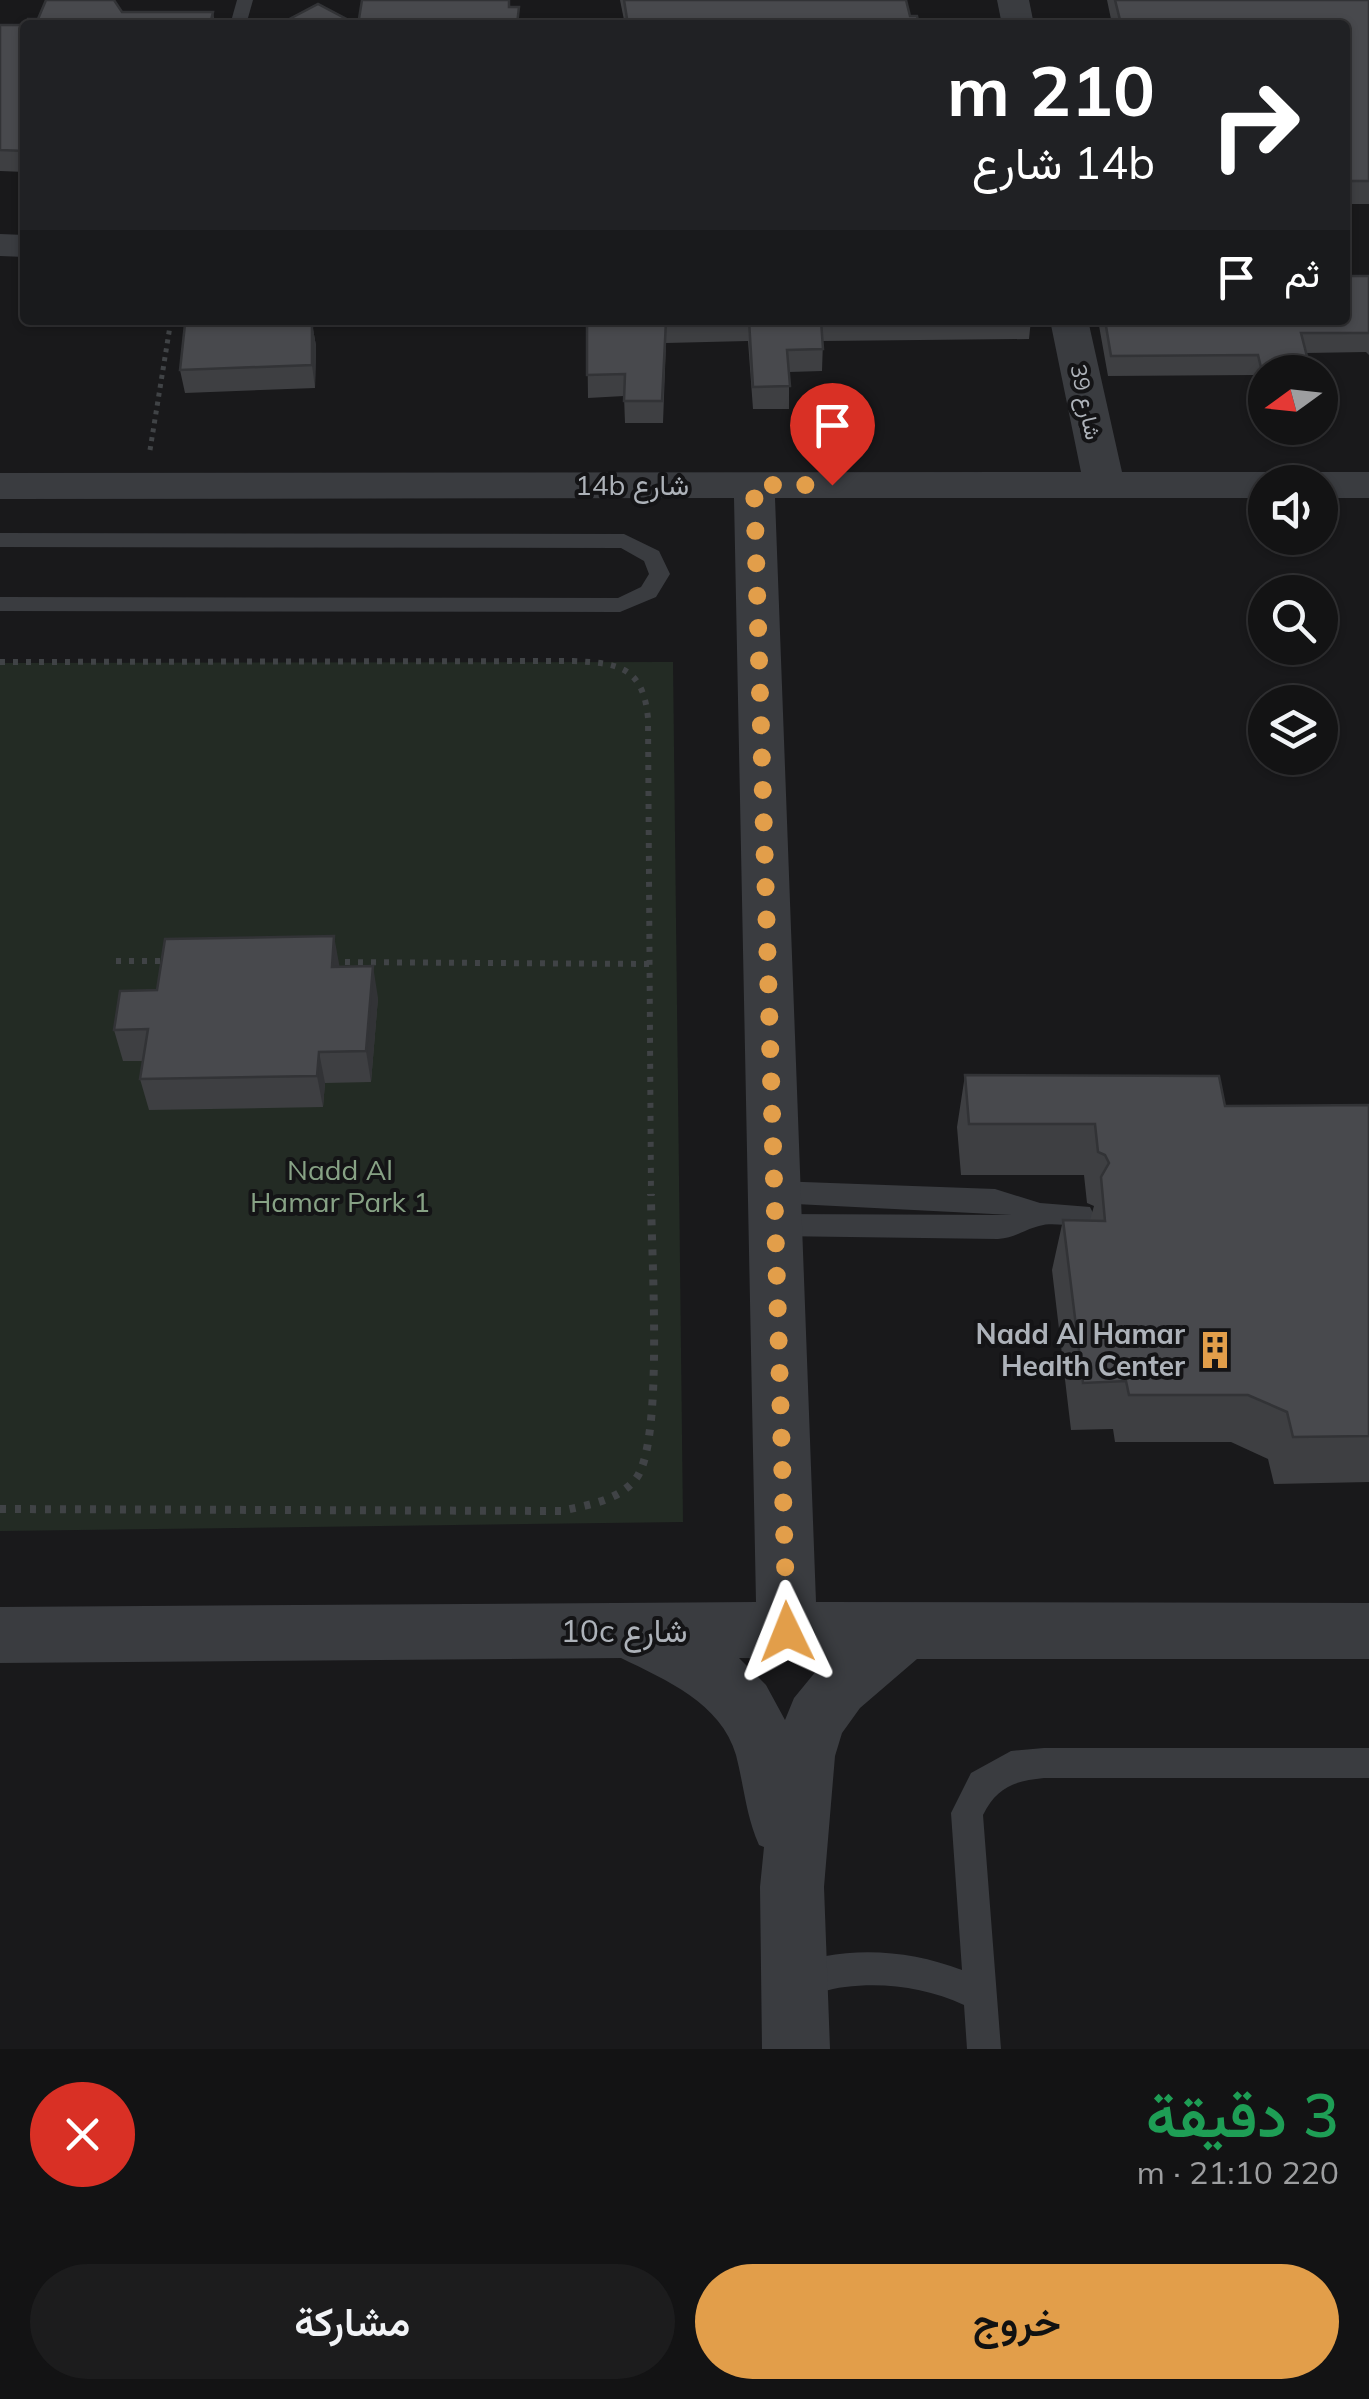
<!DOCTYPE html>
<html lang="ar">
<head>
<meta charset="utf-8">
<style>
	:root { --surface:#131314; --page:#1c1c1d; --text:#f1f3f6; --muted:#9d9ea0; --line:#323234; --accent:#e29e4a }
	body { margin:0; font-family:Mulish,Vazirmatn,sans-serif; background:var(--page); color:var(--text); direction:rtl; height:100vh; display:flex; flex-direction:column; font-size:38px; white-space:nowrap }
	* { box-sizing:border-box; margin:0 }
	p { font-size:32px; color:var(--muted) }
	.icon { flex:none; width:55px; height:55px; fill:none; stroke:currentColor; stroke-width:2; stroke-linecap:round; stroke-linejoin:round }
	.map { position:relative; height:2049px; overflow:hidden; direction:ltr }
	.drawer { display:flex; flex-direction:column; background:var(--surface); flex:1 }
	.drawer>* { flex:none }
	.top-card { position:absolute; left:20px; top:20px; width:1330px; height:305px; border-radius:10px; box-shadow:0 2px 8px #0004,0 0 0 2px var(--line); direction:rtl; background:#202124; color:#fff; overflow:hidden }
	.needle { width:65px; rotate:255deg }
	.controls { position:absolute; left:1248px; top:355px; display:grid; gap:20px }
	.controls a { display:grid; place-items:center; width:90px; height:90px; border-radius:50%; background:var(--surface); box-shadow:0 2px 8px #0004,0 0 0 2px var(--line); font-size:50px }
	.pin { position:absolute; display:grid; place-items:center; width:85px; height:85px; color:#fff; margin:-102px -42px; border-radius:50% 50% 50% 0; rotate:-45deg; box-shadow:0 0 10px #0007 }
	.pin .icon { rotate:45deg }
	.me { position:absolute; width:110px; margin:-55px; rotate:358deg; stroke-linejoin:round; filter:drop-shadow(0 0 8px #0008) }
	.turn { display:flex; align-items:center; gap:35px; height:210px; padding:0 30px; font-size:45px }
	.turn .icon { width:130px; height:130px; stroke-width:2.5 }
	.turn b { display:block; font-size:70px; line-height:85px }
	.then { display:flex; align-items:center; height:95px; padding:0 30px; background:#0003; gap:20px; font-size:38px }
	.round { display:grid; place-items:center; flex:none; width:105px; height:105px; border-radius:52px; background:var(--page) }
	.headline { display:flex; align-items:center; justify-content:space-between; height:170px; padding:0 30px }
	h1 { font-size:60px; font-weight:600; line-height:75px; color:#1e9e55 }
	.cta { display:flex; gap:20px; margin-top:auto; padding:20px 30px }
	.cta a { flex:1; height:115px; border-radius:60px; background:var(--accent); color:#111; font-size:40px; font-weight:600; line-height:115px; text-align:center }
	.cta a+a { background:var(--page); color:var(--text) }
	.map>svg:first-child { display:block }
	.green { fill:#232b24 }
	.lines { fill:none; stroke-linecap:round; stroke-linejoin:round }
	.path-far2 { stroke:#404346; stroke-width:5; stroke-dasharray:4 5; stroke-linecap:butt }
	.path-far1 { stroke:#404346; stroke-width:6; stroke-dasharray:5 8; stroke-linecap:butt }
	.path { stroke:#404346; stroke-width:8; stroke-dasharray:6 9; stroke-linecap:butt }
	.service { fill:#3a3c40; fill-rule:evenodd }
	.minor { fill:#3a3c40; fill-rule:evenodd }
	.wall { fill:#3e3f42 }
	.shaded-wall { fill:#323336 }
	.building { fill:#48494d; stroke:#323336; stroke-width:2.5 }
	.route { stroke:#e29e4a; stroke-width:18; stroke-dasharray:0 32.4 }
	.labels { text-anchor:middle; stroke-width:8; stroke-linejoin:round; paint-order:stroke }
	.far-street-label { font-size:22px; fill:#adb2b9; stroke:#141416 }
	.street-label { font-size:28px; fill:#adb2b9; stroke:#141416 }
	.park-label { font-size:28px; fill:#87a285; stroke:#141416 }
	.poi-label { font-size:28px; font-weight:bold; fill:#adb2b9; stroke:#141416; text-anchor:end }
	.near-street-label { font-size:32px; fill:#adb2b9; stroke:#141416 }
</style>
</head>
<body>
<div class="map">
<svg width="1369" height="2049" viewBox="0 0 1369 2049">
	<rect width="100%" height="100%" fill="#19191b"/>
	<!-- green -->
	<path class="green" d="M 673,662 L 683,1522 L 0,1531 L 0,663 Z"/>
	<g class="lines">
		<!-- path-far2 -->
		<path class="path-far2" d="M 150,450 L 171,320"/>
		<!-- path-far1 -->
		<g class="path-far1">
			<path d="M 0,662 L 573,661 C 619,663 643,667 648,718 L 651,1196"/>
			<path d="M 116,961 L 170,961"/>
			<path d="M 332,962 L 651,964"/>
		</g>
		<!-- path -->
		<path class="path" d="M 0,1509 L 561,1511 C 587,1505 620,1501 637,1477 C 664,1437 651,1251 651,1194"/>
		<!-- service -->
		<g class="service">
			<path d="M 237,0 L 253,0 L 246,25 L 230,25 Z"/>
			<path d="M 0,533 L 624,534 L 659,551 L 670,574 L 656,597 L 620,612 L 0,611 L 0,597 L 618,598 L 641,587 L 649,574 L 644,561 L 621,548 L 0,547 Z"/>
			<path d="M 776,1181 L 995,1189 L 1040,1203 L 1090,1207 L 1094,1215 L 1090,1223 C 1073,1229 1055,1221 1039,1226 C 1023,1230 1015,1238 998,1239 L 775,1236 L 766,1233 L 762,1225 L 766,1217 L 775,1214 L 1012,1215 L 776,1203 L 767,1200 L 763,1192 L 767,1184 Z"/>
			<path d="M 1044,1748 L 1369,1748 L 1369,1778 L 1044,1778 C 1014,1781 997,1787 983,1815 L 1001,2049 L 967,2049 L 964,2005 C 927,1988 886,1982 845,1987 C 824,1989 802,2001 782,1993 L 777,1981 L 782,1969 C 840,1945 904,1948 962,1970 L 951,1813 L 971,1773 L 1011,1751 Z"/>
		</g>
		<!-- minor -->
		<g class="minor">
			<path d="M 997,0 L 1029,0 L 1034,25 L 1002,25 Z"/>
			<path d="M 0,234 L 25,235 L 25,257 L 0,256 Z"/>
			<path d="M 1050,320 L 1088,320 L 1122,472 L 1265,472 L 1279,476 L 1284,482 L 1265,482 L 1265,498 L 775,498 L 816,1602 L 1369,1603 L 1369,1659 L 917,1659 L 860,1708 L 842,1733 L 835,1756 L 824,1887 L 830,2049 L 762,2049 L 760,1887 L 764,1847 L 759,1845 C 746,1816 744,1786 736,1755 C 721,1703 666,1680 621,1658 L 0,1663 L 0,1607 L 756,1602 L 734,498 L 0,499 L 0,473 L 1081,472 ZM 739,1658 L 826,1659 L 794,1698 L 785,1720 L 766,1685 Z"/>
			<path d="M 1320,472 L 1369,472 L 1369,498 L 1320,498 L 1320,482 L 1301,482 L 1306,476 Z"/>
		</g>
	</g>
	<!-- wall -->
	<g class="wall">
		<path d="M 46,0 L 114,0 L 122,12 L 213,12 L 215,25 L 25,25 L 25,172 L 0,171 L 0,25 L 26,25 L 28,19 L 38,19 Z"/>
		<path d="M 620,0 L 906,0 L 910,16 L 919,25 L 625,25 Z"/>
		<path d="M 1107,0 L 1369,0 L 1369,204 L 1345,204 L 1345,25 L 1112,24 Z"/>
		<path d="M 1369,276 L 1369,355 L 1366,352 L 1306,353 L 1265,372 L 1265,421 L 1253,375 L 1108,376 L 1098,320 L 1345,320 Z"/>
		<path d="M 587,320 L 1031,320 L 1029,339 L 823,341 L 822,371 L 789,372 L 789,409 L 753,409 L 748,341 L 666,343 L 663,423 L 625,423 L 624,396 L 588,398 Z"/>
		<path d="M 312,323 L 316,346 L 315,388 L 185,393 L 180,370 Z"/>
		<path d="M 1320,408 L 1323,419 L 1318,439 L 1269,438 L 1267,428 L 1320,428 Z"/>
		<path d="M 340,967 L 378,998 L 371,1082 L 325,1083 L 323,1107 L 149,1110 L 140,1079 L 143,1061 L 123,1061 L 114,1030 L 157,990 Z"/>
		<path d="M 965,1075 L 1225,1106 L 1369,1105 L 1369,1482 L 1274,1484 L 1268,1459 L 1231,1442 L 1115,1442 L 1113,1429 L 1071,1430 L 1052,1270 L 1063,1220 L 1090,1220 L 1094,1206 L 1087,1203 L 1084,1175 L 961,1175 L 957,1127 Z"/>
	</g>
	<!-- shaded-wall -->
	<g class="shaded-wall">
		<path d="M 312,323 L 316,346 L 315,388 L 312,365 Z"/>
		<path d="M 334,936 L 340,969 L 332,967 Z"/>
		<path d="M 373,966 L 378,998 L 371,1082 L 366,1051 Z"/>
		<path d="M 319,1052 L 325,1083 L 323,1107 L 317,1076 Z"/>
	</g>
	<!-- building -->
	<g class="building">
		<path d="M 46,0 L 114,0 L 122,12 L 213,12 L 210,25 L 25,25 L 25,151 L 0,150 L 0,25 L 26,25 L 28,19 L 38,19 Z"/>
		<path d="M 362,0 L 509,0 L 509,7 L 519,7 L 517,25 L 278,25 L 318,4 L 358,25 Z"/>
		<path d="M 624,0 L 906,0 L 910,16 L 917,16 L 919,25 L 628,25 Z"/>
		<path d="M 1115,0 L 1369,0 L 1369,181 L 1345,181 L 1345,25 L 1074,25 L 1121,24 Z"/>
		<path d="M 1345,276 L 1369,276 L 1369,333 L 1301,333 L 1311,372 L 1265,372 L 1265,384 L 1258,355 L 1111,356 L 1105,320 L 1345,320 Z"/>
		<path d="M 216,320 L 301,320 L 312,323 L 312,365 L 180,370 L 185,324 Z"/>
		<path d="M 587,320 L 702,320 L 666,321 L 662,401 L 624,401 L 625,374 L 587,375 Z"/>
		<path d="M 749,320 L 821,320 L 823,349 L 787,350 L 790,386 L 753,387 Z"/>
		<path d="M 334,936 L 332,967 L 373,966 L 366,1051 L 319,1052 L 317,1076 L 140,1079 L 148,1029 L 114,1030 L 120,991 L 157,990 L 165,939 Z"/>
		<path d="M 965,1075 L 1219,1076 L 1225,1106 L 1369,1105 L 1369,1436 L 1293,1437 L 1287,1412 L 1248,1395 L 1129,1395 L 1126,1381 L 1083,1383 L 1063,1220 L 1105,1221 L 1101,1177 L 1109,1163 L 1105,1155 L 1098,1152 L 1095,1124 L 969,1124 Z"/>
	</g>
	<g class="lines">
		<!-- route -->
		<path class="route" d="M 787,1632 L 754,485 L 832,485"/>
	</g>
	<!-- icons -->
	<defs>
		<g id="building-bare" transform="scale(3)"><path d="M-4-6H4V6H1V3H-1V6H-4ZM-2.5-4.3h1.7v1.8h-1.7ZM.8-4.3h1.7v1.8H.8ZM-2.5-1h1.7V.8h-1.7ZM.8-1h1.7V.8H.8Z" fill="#e29e4a" stroke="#141416" stroke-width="2.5" paint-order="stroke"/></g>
	</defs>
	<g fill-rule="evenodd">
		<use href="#building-bare" x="1215" y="1350"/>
	</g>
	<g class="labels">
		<!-- far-street labels -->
		<g class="far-street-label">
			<text transform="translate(1086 402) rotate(78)" y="8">شارع 39</text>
		</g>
		<!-- street labels -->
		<g class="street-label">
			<text x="632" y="495">14b شارع</text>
		</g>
		<!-- park labels -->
		<g class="park-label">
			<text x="340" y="1180">Nadd Al<tspan x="340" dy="32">Hamar Park 1</tspan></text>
		</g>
		<!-- poi labels -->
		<g class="poi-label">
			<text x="1185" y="1344">Nadd Al Hamar<tspan x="1185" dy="32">Health Center</tspan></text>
		</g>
		<!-- near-street labels -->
		<g class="near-street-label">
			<text x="624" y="1642">10c شارع</text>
		</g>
	</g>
</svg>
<div class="controls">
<a><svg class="needle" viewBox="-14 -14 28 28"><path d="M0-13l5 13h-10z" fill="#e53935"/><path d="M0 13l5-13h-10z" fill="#9d9ea0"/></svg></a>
<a><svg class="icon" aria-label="sound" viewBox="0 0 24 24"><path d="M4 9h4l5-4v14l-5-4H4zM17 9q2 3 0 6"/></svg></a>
<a><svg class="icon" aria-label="search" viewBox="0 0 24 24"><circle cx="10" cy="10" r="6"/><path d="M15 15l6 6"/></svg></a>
<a><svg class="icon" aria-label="layers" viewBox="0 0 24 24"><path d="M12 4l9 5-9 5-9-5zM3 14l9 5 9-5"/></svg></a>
</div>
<div class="pin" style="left:832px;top:485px;background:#d93025"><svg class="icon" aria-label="arrive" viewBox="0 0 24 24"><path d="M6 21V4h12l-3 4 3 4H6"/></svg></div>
<svg class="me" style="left:787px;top:1632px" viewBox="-20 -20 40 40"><path d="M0-17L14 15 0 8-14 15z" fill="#e29e4a" stroke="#fff" stroke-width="4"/></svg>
<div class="top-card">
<div class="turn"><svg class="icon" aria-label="right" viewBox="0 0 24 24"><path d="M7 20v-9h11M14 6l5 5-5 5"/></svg><div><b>210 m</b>14b شارع</div></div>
<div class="then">ثم<svg class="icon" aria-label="arrive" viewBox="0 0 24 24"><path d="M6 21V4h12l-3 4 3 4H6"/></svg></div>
</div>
</div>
<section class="drawer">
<div class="headline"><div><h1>3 دقيقة</h1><p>220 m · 21:10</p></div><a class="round" style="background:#d93025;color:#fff"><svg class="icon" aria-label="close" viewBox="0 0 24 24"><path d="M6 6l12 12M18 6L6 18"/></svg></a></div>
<div class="cta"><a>خروج</a><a>مشاركة</a></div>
</section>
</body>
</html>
